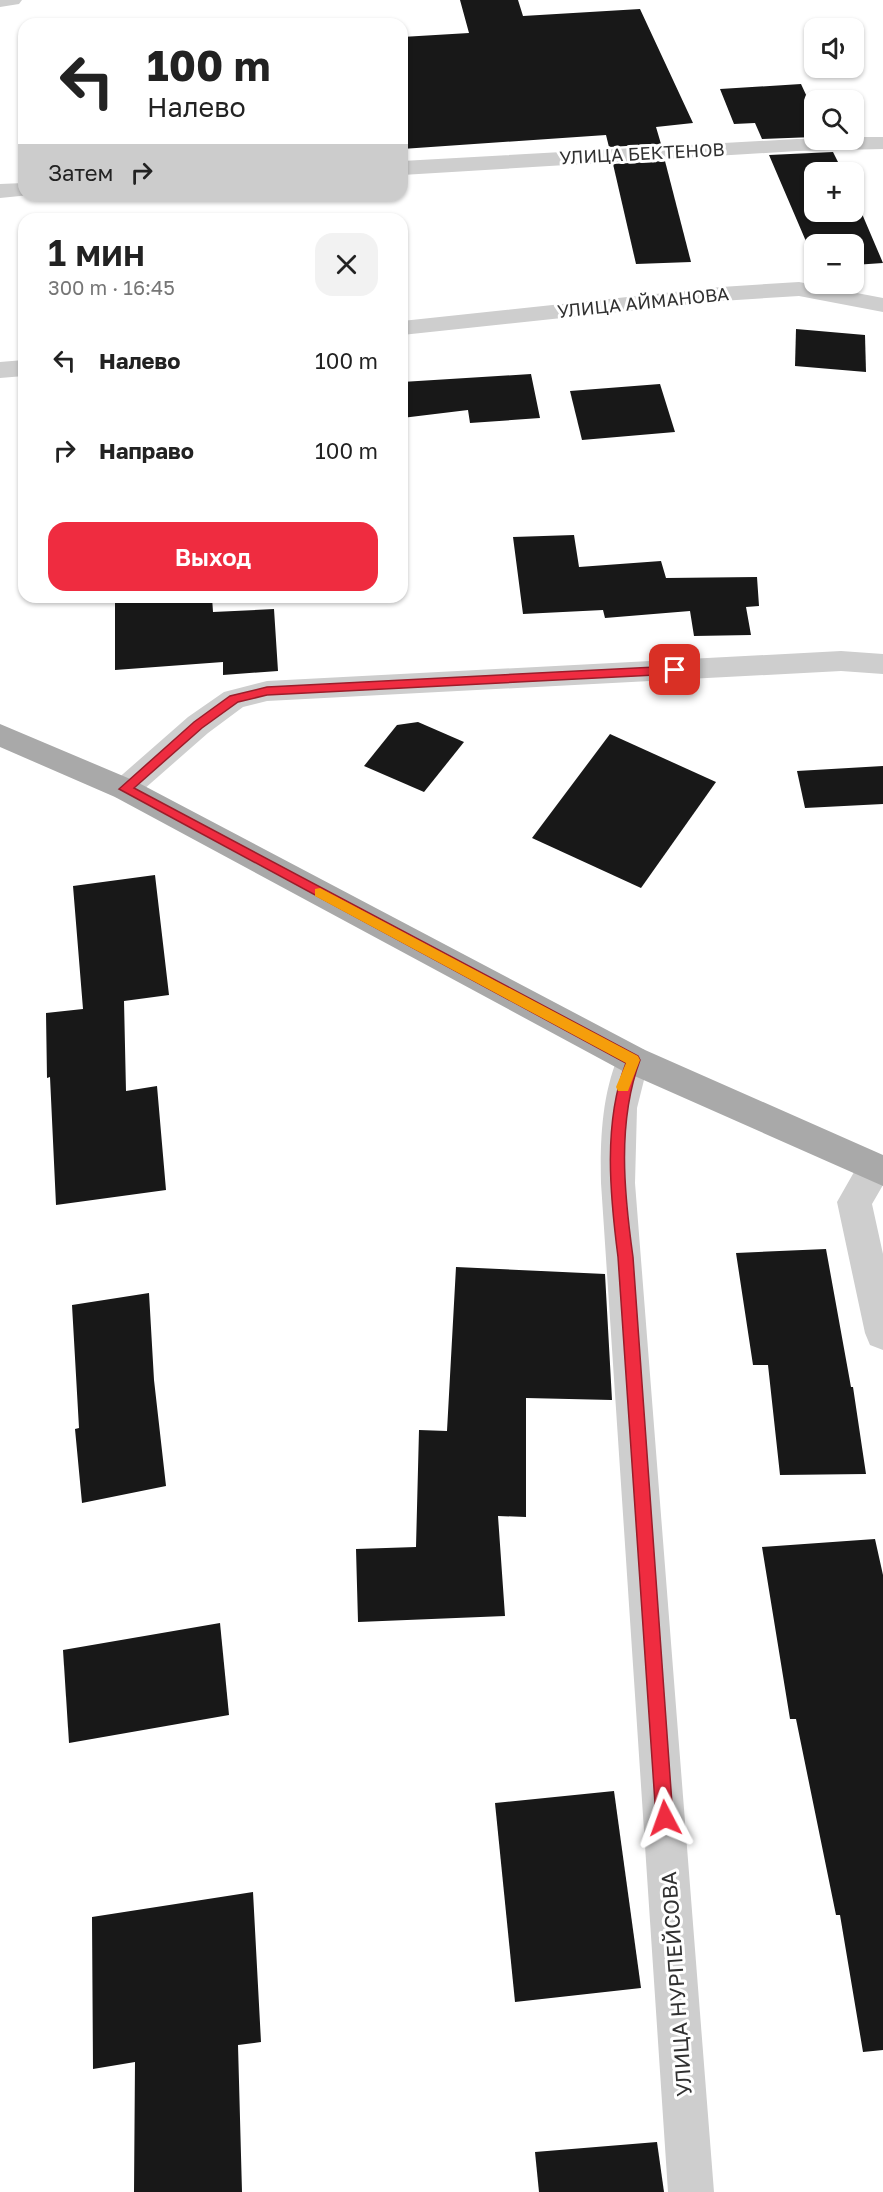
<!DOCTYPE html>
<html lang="ru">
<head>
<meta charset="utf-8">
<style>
	:root { --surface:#fff; --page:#f2f2f2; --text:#222; --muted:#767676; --accent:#ef2c40 }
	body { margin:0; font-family:"Golos Text",sans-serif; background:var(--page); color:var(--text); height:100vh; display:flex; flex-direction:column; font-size:22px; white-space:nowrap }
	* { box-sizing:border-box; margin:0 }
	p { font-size:20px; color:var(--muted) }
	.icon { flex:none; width:33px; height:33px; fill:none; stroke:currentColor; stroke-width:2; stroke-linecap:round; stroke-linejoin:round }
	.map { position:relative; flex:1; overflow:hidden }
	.panel { position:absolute; left:18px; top:213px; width:390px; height:390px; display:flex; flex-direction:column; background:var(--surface); border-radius:18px; box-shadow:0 2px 4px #0004 }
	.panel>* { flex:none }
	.banner { position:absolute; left:18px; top:18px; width:390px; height:183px; border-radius:18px; box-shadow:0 2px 4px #0004; background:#fff; color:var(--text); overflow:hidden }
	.tools { position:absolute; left:804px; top:18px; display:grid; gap:12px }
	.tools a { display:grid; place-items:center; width:60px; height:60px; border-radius:12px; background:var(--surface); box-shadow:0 2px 4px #0004; font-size:30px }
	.pin { position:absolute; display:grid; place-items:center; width:51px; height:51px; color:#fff; margin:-26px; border-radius:12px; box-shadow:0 3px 9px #0006 }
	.me { position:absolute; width:66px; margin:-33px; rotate:356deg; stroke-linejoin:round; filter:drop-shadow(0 0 4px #0008) }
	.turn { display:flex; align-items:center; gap:21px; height:126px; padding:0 30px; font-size:27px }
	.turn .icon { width:78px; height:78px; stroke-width:2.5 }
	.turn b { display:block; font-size:42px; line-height:51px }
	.then { display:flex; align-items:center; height:57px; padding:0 30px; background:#0003; gap:12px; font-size:22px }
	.round { display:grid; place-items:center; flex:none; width:63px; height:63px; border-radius:18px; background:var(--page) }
	.headline { display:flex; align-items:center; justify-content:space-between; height:102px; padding:0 30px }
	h1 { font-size:36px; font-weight:600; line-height:45px }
	.primary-button { display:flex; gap:12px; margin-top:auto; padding:12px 30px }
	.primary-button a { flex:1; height:69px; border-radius:18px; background:var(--accent); color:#fff; font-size:24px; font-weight:600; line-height:69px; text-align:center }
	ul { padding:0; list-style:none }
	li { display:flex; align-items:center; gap:18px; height:90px; padding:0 30px }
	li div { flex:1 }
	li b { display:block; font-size:22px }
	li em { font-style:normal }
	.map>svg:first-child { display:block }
	.building { fill:#181818 }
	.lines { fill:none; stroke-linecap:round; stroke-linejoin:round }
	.minor { fill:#cecece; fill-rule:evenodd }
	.major { fill:#a9a9a9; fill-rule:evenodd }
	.route { fill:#ef2c40; stroke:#9b1d2a; stroke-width:1.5 }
	.slow { fill:#f59e0b }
	.labels { text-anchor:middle; stroke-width:6; stroke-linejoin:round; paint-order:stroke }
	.far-street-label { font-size:18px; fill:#313131; stroke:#fff }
	.street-label { font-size:21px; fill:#313131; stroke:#fff }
</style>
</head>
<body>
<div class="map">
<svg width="883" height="2192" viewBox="0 0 883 2192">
	<rect width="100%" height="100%" fill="#fff"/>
	<!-- building -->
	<g class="building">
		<path d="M 460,0 L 518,0 L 523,16 L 640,9 L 693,123 L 656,127 L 661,144 L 609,147 L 606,135 L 402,149 L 402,37 L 469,33 Z"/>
		<path d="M 801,84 L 814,112 L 814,137 L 762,139 L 755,123 L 734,124 L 720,89 Z"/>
		<path d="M 833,152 L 843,172 L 814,172 L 814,212 L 854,212 L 854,195 L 883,263 L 854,265 L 854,244 L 814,244 L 814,260 L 769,155 Z"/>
		<path d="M 665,161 L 691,262 L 636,264 L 613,164 Z"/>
		<path d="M 796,329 L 865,335 L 866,372 L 795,366 Z"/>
		<path d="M 531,374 L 540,418 L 470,423 L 468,410 L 402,418 L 402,382 Z"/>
		<path d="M 660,384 L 675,432 L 582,440 L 570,391 Z"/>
		<path d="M 574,535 L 579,567 L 661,561 L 666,578 L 757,577 L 759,606 L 746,607 L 751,635 L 694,636 L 690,611 L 605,618 L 603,610 L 523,614 L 513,537 Z"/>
		<path d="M 115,597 L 212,597 L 213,612 L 274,609 L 278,671 L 223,675 L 223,662 L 115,670 Z"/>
		<path d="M 418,722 L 464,742 L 424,792 L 364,766 L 397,725 Z"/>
		<path d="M 610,734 L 716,782 L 641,888 L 532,838 Z"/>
		<path d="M 883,766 L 883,804 L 805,808 L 797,771 Z"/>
		<path d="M 155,875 L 169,995 L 124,1001 L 126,1091 L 157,1086 L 166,1190 L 56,1205 L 50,1077 L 47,1078 L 46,1013 L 83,1009 L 73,886 Z"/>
		<path d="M 826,1249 L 851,1387 L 853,1387 L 866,1474 L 780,1475 L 768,1365 L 753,1365 L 736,1253 Z"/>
		<path d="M 456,1267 L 605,1274 L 612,1400 L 526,1398 L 526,1517 L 498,1516 L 505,1616 L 358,1622 L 356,1549 L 416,1547 L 419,1430 L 447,1431 Z"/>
		<path d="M 149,1293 L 154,1380 L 166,1486 L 82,1503 L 75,1429 L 79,1428 L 72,1305 Z"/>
		<path d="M 875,1539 L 883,1575 L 883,2050 L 863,2052 L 840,1915 L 836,1915 L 796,1719 L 790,1719 L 762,1547 Z"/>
		<path d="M 220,1623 L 229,1715 L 69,1743 L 63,1650 Z"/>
		<path d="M 614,1791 L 641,1988 L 515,2002 L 495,1803 Z"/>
		<path d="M 253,1892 L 261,2042 L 238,2045 L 242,2192 L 134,2192 L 135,2062 L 93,2069 L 92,1917 Z"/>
		<path d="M 657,2142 L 664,2192 L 539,2192 L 535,2152 Z"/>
	</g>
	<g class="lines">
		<!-- minor -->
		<g class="minor">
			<path d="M 0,0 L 22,0 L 19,4 L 0,7 Z"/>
			<path d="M 854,137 L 883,137 L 883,149 L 797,151 L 402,175 L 402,161 L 797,139 L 854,140 Z"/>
			<path d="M 24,183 L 24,195 L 30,195 L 0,198 L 0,184 Z"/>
			<path d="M 799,282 L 883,298 L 883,312 L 799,296 L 721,301 L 402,335 L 402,321 L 721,287 Z"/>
			<path d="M 24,360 L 24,376 L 0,378 L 0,362 Z"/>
			<path d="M 841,651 L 883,654 L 883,674 L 841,671 L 267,701 L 243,707 L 208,733 L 135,797 L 125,800 L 115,797 L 110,789 L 115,781 L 188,717 L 224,692 L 267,681 Z"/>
			<path d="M 633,1046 L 645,1050 L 649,1060 L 637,1108 L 635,1183 L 714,2192 L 668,2192 L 601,1183 C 600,1138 602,1091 621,1050 Z"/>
			<path d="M 874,1154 L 883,1157 L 883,1185 L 872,1204 L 883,1254 L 883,1350 L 870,1345 L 865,1333 L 837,1202 L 862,1158 Z"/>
		</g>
		<!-- major -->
		<path class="major" d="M 0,724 L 135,781 L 645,1050 L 883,1155 L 883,1186 L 621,1070 L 115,797 L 0,747 Z"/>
	</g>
	<!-- route -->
	<path class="route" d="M 675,666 L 681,670 L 675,674 L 267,695 L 238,702 L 202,728 L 134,788 L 638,1056 L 640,1060 C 617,1122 624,1193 633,1257 L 673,1818 L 671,1824 L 665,1827 L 659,1824 L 656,1818 L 618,1257 C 610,1195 603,1122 626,1063 L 119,789 L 194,722 L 230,696 L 267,687 Z"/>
	<!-- slow -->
	<path class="slow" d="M 320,888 L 638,1056 L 640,1060 L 628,1091 L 618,1091 L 616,1087 L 626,1063 L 315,896 L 315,889 Z"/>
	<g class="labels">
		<!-- far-street labels -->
		<g class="far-street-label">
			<text transform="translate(642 154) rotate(-3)" y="6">УЛИЦА БЕКТЕНОВ</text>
			<text transform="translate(643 303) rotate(-6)" y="6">УЛИЦА АЙМАНОВА</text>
		</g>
		<!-- street labels -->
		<g class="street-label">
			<text transform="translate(677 1984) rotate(-94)" y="7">УЛИЦА НУРПЕЙСОВА</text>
		</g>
	</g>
</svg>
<div class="tools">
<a><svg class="icon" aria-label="sound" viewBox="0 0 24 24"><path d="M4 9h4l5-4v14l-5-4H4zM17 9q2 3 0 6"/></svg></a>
<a><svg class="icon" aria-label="search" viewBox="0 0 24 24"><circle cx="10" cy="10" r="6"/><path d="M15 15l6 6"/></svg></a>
<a>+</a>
<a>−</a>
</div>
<div class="pin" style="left:675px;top:670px;background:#d93025"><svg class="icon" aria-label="arrive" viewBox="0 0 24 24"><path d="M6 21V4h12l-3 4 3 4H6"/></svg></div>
<svg class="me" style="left:665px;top:1818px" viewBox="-20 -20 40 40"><path d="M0-17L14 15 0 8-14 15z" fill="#ef2c40" stroke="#fff" stroke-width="4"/></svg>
<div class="banner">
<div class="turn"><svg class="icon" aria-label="left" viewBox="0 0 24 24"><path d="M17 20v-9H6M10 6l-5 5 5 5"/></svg><div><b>100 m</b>Налево</div></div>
<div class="then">Затем<svg class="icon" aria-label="right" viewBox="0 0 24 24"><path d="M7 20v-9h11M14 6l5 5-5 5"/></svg></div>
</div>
<section class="panel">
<div class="headline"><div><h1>1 мин</h1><p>300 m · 16:45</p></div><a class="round"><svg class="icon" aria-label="close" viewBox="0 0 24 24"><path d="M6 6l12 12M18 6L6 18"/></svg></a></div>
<ul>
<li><svg class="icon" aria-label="left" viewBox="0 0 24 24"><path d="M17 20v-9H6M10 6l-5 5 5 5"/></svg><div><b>Налево</b></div><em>100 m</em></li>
<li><svg class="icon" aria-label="right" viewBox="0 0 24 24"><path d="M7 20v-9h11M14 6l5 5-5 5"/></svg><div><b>Направо</b></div><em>100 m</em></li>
</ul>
<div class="primary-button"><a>Выход</a></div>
</section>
</div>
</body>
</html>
